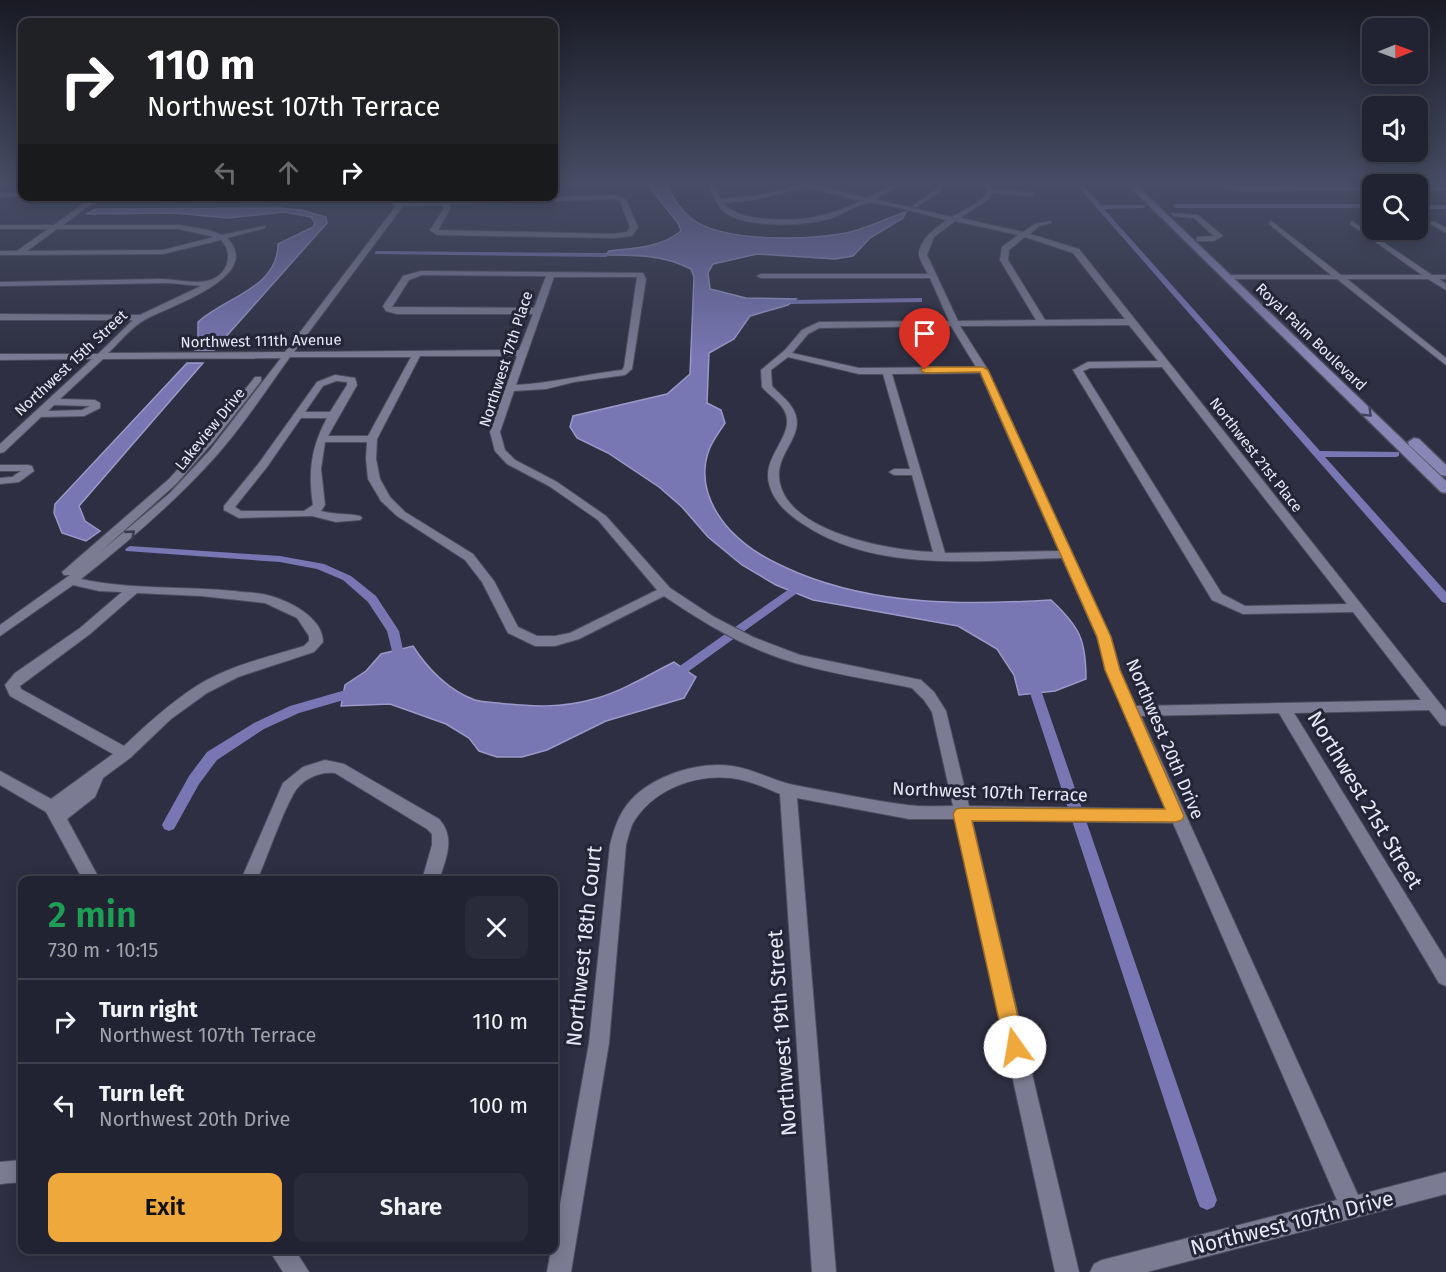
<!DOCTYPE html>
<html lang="en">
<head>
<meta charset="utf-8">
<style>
	:root { --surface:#222332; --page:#2a2b3a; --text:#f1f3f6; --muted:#a2a4ac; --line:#3f404d; --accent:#eea83c }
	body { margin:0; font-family:"Fira Sans",sans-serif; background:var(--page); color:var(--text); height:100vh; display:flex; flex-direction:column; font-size:22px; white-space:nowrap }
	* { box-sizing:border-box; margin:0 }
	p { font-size:20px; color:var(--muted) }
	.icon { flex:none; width:33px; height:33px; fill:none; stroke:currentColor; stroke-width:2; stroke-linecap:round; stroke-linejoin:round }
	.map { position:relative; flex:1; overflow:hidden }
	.details { position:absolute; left:18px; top:876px; width:540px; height:378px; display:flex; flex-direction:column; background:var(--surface); border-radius:12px; box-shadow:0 3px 15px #0003,0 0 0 2px var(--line) }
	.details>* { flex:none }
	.guide { position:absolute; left:18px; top:18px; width:540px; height:183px; border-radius:12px; box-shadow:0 3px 15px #0003,0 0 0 2px var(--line); background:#202124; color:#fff; overflow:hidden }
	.needle { width:39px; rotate:89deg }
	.tools { position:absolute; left:1362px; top:18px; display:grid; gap:12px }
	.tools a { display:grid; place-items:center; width:66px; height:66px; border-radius:12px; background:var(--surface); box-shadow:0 3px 15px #0003,0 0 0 2px var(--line); font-size:30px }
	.pin { position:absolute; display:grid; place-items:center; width:51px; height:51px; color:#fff; margin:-62px -26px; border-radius:50% 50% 50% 0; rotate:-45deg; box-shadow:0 0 6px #0007 }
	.pin .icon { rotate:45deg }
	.me { position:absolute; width:66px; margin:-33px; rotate:347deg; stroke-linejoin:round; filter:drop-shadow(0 0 4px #0008) }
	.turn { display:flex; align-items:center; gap:21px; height:126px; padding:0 30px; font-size:27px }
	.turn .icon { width:78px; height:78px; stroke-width:2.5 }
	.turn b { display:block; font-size:42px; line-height:51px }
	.lanes { display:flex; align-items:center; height:57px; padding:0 30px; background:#0003; justify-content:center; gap:30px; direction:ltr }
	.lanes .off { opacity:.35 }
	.round { display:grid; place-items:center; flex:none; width:63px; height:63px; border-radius:12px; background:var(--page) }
	.summary { display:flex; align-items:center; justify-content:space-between; height:102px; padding:0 30px }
	h1 { font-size:36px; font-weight:600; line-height:45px; color:#1e9e55 }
	.primary-button { display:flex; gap:12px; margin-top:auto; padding:12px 30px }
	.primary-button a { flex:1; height:69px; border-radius:12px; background:var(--accent); color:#111; font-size:24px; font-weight:600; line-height:69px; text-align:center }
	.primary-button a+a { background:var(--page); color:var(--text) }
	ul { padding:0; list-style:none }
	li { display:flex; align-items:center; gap:18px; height:84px; padding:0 30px; border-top:2px solid var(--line) }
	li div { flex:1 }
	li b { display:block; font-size:22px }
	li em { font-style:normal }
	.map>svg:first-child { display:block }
	.green { fill:#3e3d64 }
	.water { fill:#7877b4; stroke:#9a99c8; stroke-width:1.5 }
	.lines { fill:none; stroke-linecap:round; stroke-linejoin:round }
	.canal { fill:#7877b4; fill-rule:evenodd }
	.minor-casing { stroke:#4d4d5e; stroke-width:2 }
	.major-casing { stroke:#4d4d5e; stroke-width:3 }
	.minor { fill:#7b7b93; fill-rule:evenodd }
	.major { fill:#8786b5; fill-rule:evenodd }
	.oneway { stroke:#42425e }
	.oneway2 { stroke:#3a3a4f }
	.route { fill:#eea83c; stroke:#9b6d27; stroke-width:1.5 }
	.labels { text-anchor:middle; stroke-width:6; stroke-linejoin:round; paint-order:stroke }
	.far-street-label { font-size:15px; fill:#e8e9f6; stroke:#252538 }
	.street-label { font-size:18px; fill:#e8e9f6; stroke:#252538 }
	.near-street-label { font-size:21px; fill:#e8e9f6; stroke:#252538 }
</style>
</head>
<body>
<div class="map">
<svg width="1446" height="1272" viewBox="0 0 1446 1272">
	<rect width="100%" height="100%" fill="#2e2f42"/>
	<!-- green -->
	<path class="green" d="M 554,182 L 645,182 L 651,188 L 554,189 Z"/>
	<!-- water -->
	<g class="water">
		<path d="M 645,182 L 666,182 C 671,196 681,210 692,219 C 724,243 809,240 846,233 C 867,229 886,218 906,212 L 903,218 L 870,238 L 853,256 L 835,259 L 757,254 L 713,264 L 708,273 L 710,289 L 746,298 L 796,299 L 788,305 L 750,316 L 734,339 L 709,353 L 707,403 L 721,410 L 725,423 C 720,431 712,441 709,450 C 698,480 710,508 730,530 C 750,551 772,562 798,573 C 879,606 966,605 1051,600 C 1080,627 1086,640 1086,679 L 1055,691 L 1019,695 L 1014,675 L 997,649 L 958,626 L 813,600 L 776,585 L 742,565 L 708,537 L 682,507 L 659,487 L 608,453 L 577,438 L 570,427 L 573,416 L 667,394 L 690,374 L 694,277 L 691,269 C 664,255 636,255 606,255 L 609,251 C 635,248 660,248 681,231 L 678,223 Z"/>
		<path d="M 279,208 L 302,210 L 326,217 L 327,223 L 214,350 L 195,350 L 198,340 L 198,322 C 224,297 278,289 278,244 L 313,227 L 315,223 L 311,217 L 284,212 L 228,218 L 174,213 L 86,214 L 96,209 Z"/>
		<path d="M 187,363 L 203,363 L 79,506 L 85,521 L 100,531 L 86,541 L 62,533 L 54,513 L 55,504 Z"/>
		<path d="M 413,646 C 427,668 449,691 475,700 C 482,702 491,702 498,703 C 531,707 562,708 594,699 C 623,691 648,675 674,662 L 696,677 L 684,698 L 606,721 L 547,750 L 522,757 L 497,757 L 479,751 L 469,738 L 446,724 L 390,704 L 341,706 L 345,685 L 366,671 L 381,654 Z"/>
	</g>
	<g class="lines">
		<!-- canal -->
		<g class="canal">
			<path d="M 936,182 L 942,182 L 942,191 L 917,207 L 913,207 L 913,205 L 937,189 Z"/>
			<path d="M 1074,182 L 1080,182 L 1101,205 L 1146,205 L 1144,208 L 1104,209 L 1320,451 L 1399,452 L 1399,456 L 1396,457 L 1325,457 L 1446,592 L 1446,603 L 1442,602 Z"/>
			<path d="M 1372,204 L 1372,208 L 1176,208 L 1173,206 L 1176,204 Z"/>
			<rect x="1418" y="205" width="28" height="4"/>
			<path d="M 377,251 L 606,253 L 609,255 L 606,257 L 375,254 L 375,252 Z"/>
			<path d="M 919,298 L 922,298 L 922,302 L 792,304 L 788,302 L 792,300 Z"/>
			<path d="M 130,546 L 280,556 L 324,564 L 351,576 L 376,596 L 399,631 L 406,664 L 400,668 L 396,667 L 387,631 L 368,602 L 343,580 L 317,569 L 280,562 L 126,551 L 125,549 Z"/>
			<path d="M 792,587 L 796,588 L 798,591 L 796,594 L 682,676 L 674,676 L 672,673 L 674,670 Z"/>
			<path d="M 356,687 L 361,689 L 362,692 L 361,695 L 299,713 L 264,729 L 217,760 L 199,784 L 174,829 L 169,831 L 164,829 L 162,825 L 164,821 L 189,776 L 207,752 L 254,723 L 290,706 Z"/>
			<path d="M 1036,688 L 1041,690 L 1042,693 L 1217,1200 L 1214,1207 L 1207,1210 L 1200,1207 L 1197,1200 L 1030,693 L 1031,690 Z"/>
		</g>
		<!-- minor casing -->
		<g class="minor-casing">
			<g id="minor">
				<path d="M 707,182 L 713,182 L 721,199 L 754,196 L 801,185 L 796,182 L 805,182 L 867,198 L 891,186 L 893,182 L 899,182 L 895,188 L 874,199 L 952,217 L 977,203 L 984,197 L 987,191 L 984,182 L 990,182 L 993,189 L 1034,193 L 1032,196 L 992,193 L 989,199 L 960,218 L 1023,232 L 1035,224 L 1051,221 L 1051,223 L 1039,226 L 1030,234 L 1079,249 L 1446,711 L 1446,726 L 1441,725 L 1429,710 L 1294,713 L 1446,960 L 1446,986 L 1439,983 L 1279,713 L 1141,716 L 1358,1195 L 1446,1172 L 1446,1194 L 1147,1272 L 1090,1272 L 1094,1264 L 1102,1260 L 1337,1200 L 1173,823 L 972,820 L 1079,1272 L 1055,1272 L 956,819 L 909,819 L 797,798 L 836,1272 L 812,1272 L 780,794 C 764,787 748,780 731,778 C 694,774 652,790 633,823 C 630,829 628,838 626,845 L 609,1043 L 571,1272 L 547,1272 L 551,1250 L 554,1250 L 554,1238 L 589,1043 L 610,845 C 614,829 619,813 631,800 C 654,775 699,761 732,766 C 754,769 773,781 794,785 C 831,792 869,800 907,805 C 922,807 938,806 953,806 L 932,712 L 924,700 L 912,688 C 873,680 833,674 795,663 C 747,649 705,624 664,596 L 579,639 L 555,646 L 535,646 L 508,633 L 482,582 L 465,560 L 397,516 L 381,501 L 368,479 L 366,459 L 367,442 L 325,442 L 321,469 L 325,505 L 321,511 C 335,515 346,513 360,516 L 362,518 L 360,520 L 336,522 L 312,516 L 239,518 L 224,510 L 224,506 L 259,463 L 317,382 L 335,375 L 355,378 L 357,385 L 328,436 L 368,436 L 411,357 L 290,357 C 266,390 243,426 216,456 C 175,502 129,541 81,579 C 131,590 184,586 234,591 C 246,593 259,592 271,596 C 291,602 323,618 323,642 L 314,652 L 238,677 L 207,693 L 171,719 L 130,758 L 103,778 L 95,797 L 67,819 L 100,880 L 83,880 L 46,812 L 0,785 L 0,771 L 51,799 L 113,754 L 10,696 L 5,685 L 15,673 L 80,628 L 122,592 L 99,591 L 73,585 L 0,636 L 0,625 L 70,575 L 64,575 L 62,572 L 169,479 L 207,437 L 255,377 L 261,377 L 261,381 L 214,441 L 176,484 L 99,553 L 170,493 L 210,450 L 281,358 L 103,359 L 60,399 L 95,400 L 100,403 L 100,408 L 84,416 L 41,417 L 4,452 L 0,453 L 0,444 L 92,359 L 0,360 L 0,354 L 98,354 L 133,320 L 0,320 L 0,314 L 140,315 L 201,286 L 169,283 L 0,286 L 0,282 C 54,281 107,280 161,279 C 175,279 193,284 207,281 C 227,277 235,254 221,240 L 163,254 L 0,255 L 0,251 L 17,251 L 48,229 L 0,229 L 0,225 L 54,225 L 94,196 L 102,196 L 63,225 L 179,225 L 208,230 L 222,235 L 265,226 L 265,228 L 227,238 C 265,276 170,306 146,319 C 132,326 120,342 108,353 L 285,352 L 396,206 L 393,205 L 393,203 L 399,202 L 403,196 L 410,196 L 406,202 L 616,195 L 626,200 L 638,227 L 632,236 L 614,238 L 437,235 L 430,230 L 444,209 L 443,205 L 403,206 L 294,352 L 519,350 L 533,314 L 397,314 L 386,311 L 383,306 L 403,276 L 421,271 L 643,273 L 646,279 L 632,369 L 625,375 L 574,382 L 546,389 L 514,391 L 500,432 L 505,450 L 515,460 L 557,482 L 606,516 L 670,588 L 714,617 L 753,637 L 800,655 L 921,680 L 934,692 L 946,711 L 969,806 L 1167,809 L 1106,670 L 1097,637 L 1062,558 C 977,560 877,574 803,524 C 789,515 775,503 770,487 C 759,456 798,435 784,410 C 779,401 769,395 762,387 L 761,370 L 785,350 L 802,330 L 819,322 L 949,321 L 930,278 L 761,278 L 757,276 L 761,274 L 928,274 C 925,269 920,260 919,255 C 918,240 937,227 947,220 C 933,217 877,200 867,203 C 854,206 842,215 829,219 C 805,226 741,229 722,210 C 715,202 711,191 707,182 ZM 807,187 L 861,201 C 827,218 795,223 757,218 C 744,216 732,213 723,203 L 754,200 ZM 615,199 L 620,201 L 630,227 L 627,232 L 614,234 L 438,230 L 450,209 L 450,204 ZM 955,221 L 1018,235 L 1002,247 L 1000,260 L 1036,320 L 958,321 L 927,255 L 934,237 ZM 57,229 L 179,229 L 214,237 L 163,250 L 27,251 ZM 1025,237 L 1073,253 L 1125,319 L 1045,320 L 1008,260 L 1009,250 ZM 422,275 L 546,276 L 534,308 L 392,307 L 409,280 ZM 554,277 L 637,277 L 624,367 L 622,370 C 587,374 552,383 516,385 ZM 1129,325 L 1158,361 L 1088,362 L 1073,370 L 1212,600 L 1243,614 L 1353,612 L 1421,700 L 1136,706 L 1120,670 L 1111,637 L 988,370 L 960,326 ZM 951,326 L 976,367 L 859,368 L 792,353 L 808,334 L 819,328 ZM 420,356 L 517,356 L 490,432 L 495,451 L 507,464 L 549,486 L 598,520 L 657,590 L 570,633 L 555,636 L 537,636 L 518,627 L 494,581 L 473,554 L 405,512 L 390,497 L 380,479 L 376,459 L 377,439 ZM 788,357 L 859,374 L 883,374 L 910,469 L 894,469 L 889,472 L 894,475 L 912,475 L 933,552 C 891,551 783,532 779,477 C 777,450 810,432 791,406 C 786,398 778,393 772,386 L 771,370 ZM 1162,367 L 1347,604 L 1245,606 L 1222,594 L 1083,371 L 1090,368 ZM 980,373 L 1059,551 L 945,553 L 892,374 ZM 336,381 L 347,382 L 347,385 L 330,412 L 305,412 L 323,386 ZM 54,405 L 90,406 L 82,410 L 48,411 ZM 301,418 L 327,418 C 311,447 308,473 313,505 L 304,511 L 241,511 L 235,507 L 267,467 ZM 137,593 L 201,596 L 265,603 L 297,618 L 309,636 L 309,641 L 304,646 C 268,657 227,666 195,687 C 169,704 146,725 124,746 L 21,689 L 20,686 L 90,634 Z"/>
				<path d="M 1216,182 L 1238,187 L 1372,186 L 1372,190 L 1238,191 L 1222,187 Z"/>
				<rect x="1418" y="186" width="28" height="4"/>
				<path d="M 0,193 L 22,193 L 24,196 L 0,197 Z"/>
				<path d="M 1171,213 L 1198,215 L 1223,236 L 1214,241 L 1197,241 L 1197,237 L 1214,236 L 1194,218 L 1173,216 Z"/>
				<path d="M 1271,221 L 1341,275 L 1422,275 L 1350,224 L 1352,221 L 1432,275 L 1446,275 L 1446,279 L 1439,279 L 1446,284 L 1446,290 L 1428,279 L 1347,279 L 1446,358 L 1446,365 L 1337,279 L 1224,279 L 1223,277 L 1227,275 L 1331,275 L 1269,224 Z"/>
				<path d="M 1431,222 L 1435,222 L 1446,228 L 1446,233 L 1431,224 Z"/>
				<path d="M 0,465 L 28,465 L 32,466 L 34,471 L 19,482 L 0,484 L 0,478 L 12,477 L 21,471 L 0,471 Z"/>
				<path d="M 325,760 L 344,764 L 439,819 C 456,838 446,858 439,880 L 422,880 L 432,845 L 432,834 L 427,829 L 335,773 C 320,771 302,779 294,793 C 280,818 269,853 257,880 L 241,880 L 283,783 L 303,767 Z"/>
				<path d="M 22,1160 L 22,1182 L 0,1184 L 0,1162 Z"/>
				<path d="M 269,1250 L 295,1250 L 309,1272 L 283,1272 Z"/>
			</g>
		</g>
		<!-- major casing -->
		<g class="major-casing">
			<g id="major">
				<path d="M 1125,182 L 1133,182 L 1446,481 L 1446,493 L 1441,492 Z"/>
				<path d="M 1414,438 L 1419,439 L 1446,465 L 1446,476 L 1441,475 L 1409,445 L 1408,442 Z"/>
			</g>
		</g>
		<!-- minor -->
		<use href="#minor" class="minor"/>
		<!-- major -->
		<use href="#major" class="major"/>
	</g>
	<!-- one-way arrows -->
	<defs><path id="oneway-chevron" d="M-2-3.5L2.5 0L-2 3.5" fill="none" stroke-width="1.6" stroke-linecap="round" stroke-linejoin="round" transform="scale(1.5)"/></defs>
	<use class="oneway" href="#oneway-chevron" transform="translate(1368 413) rotate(44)"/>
	<use class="oneway2" href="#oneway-chevron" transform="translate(131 534) rotate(-41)"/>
	<!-- sky -->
	<linearGradient id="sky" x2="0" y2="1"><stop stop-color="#191a24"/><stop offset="0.51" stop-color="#464d65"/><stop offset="1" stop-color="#464d65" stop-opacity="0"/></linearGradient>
	<rect width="1446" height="360" fill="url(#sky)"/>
	<!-- route -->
	<path class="route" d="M 983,367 L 988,370 L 1111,637 L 1120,670 L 1184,816 L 1182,820 L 1176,822 L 972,821 L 1025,1047 L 1022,1054 L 1015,1057 L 1008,1054 L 1005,1047 L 953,814 L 956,809 L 962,808 L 1165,809 L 1105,670 L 1097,637 L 980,372 L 925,373 L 920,370 L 925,367 Z"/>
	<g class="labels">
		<!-- far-street labels -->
		<g class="far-street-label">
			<text transform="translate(1311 337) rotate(44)" y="5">Royal Palm Boulevard</text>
			<text transform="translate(261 341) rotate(-1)" y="5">Northwest 111th Avenue</text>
			<text transform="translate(506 359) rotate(-72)" y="5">Northwest 17th Place</text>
			<text transform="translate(71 363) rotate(-43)" y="5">Northwest 15th Street</text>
			<text transform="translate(210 429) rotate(-51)" y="5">Lakeview Drive</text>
			<text transform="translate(1256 455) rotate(52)" y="5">Northwest 21st Place</text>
		</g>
		<!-- street labels -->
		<g class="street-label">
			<text transform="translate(1165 739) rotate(67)" y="6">Northwest 20th Drive</text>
			<text transform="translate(990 792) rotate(2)" y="6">Northwest 107th Terrace</text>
		</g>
		<!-- near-street labels -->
		<g class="near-street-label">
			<text transform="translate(1365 800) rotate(59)" y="7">Northwest 21st Street</text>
			<text transform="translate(584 946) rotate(-84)" y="7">Northwest 18th Court</text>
			<text transform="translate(782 1033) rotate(-94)" y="7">Northwest 19th Street</text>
			<text transform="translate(1292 1223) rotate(-14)" y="7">Northwest 107th Drive</text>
		</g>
	</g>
</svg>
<div class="tools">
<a><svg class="needle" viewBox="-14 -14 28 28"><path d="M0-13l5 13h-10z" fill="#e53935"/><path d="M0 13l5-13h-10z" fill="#a2a4ac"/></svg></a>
<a><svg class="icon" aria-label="sound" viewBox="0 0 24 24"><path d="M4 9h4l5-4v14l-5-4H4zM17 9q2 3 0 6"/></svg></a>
<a><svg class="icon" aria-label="search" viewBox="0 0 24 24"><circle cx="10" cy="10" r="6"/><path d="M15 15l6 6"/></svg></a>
</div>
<div class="pin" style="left:925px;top:370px;background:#d93025"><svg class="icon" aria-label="arrive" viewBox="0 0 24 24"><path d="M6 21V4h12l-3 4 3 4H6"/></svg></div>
<svg class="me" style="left:1015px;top:1047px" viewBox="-20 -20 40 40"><circle r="19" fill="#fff"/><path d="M0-13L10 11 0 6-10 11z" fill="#eea83c"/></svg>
<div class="guide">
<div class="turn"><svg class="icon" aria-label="right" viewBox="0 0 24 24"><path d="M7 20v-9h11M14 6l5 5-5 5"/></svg><div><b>110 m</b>Northwest 107th Terrace</div></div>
<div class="lanes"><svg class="icon off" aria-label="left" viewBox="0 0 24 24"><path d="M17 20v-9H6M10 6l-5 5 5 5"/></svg><svg class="icon off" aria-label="ahead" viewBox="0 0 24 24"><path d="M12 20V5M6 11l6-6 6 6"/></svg><svg class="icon" aria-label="right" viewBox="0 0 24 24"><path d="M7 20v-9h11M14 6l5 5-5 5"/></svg></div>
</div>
<section class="details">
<div class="summary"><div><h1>2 min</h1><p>730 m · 10:15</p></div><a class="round"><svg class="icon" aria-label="close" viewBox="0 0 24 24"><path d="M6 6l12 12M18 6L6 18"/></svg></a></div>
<ul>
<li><svg class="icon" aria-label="right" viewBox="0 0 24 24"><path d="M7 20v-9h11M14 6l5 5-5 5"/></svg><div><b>Turn right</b><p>Northwest 107th Terrace</p></div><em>110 m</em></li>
<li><svg class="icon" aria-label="left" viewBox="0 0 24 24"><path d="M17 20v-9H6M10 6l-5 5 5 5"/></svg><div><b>Turn left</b><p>Northwest 20th Drive</p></div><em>100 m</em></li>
</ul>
<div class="primary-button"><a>Exit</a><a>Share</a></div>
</section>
</div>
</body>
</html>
